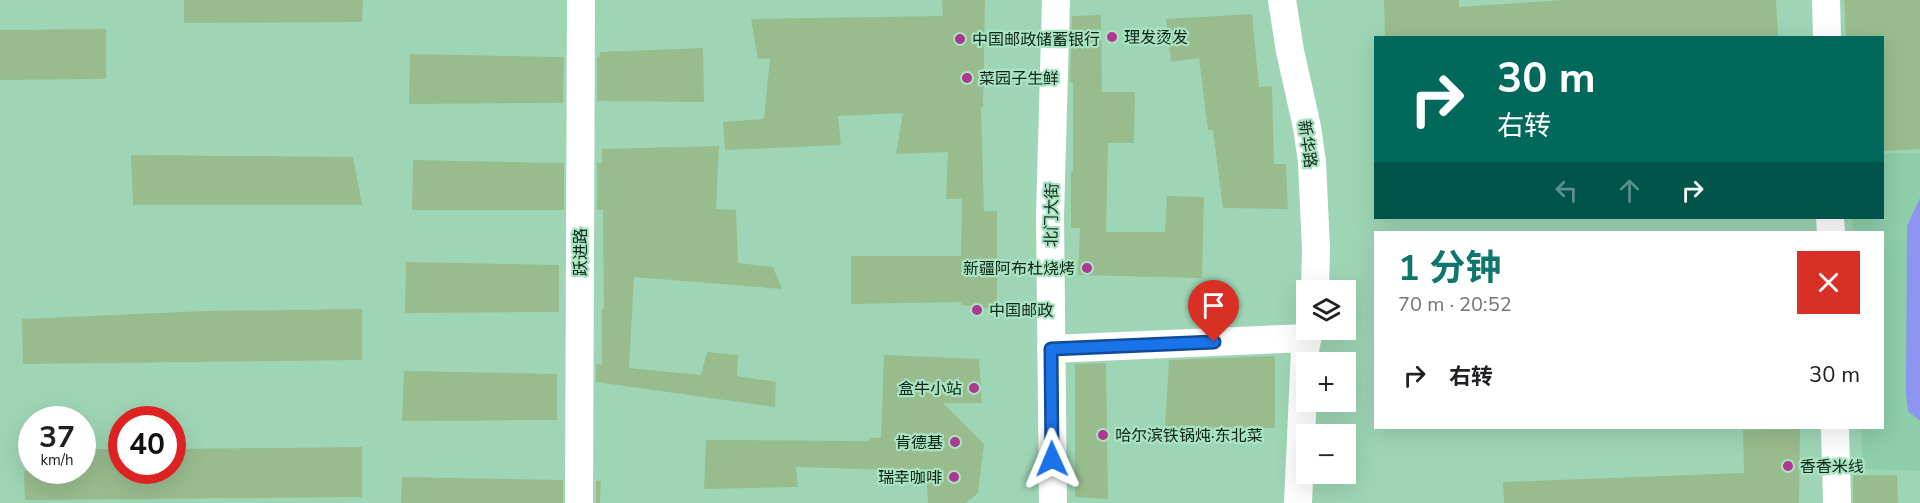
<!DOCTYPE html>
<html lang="zh">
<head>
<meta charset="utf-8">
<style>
	:root { --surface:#fff; --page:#f2f2f2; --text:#202124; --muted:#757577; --accent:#0f766e }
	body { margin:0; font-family:"Nunito Sans","Noto Sans SC",sans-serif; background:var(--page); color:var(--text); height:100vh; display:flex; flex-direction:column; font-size:22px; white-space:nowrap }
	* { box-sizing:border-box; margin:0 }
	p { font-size:20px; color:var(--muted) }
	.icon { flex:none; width:33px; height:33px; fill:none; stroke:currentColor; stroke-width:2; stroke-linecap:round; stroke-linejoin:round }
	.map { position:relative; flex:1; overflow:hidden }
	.side { position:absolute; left:1374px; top:231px; width:510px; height:198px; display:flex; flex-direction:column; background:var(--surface); border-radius:0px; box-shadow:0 6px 24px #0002 }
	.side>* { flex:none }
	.hud { position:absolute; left:1374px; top:36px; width:510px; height:183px; border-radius:0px; box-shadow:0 6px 24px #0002; background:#00695c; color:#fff; overflow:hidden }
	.buttons { position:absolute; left:1296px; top:280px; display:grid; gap:12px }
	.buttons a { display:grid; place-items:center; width:60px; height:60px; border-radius:0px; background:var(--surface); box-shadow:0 6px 24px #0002; font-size:30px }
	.speed { position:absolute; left:18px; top:406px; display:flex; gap:12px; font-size:30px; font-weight:700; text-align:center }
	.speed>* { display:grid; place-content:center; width:78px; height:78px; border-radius:50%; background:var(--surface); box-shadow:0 6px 24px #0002; line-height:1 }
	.speed small { font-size:15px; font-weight:400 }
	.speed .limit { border:9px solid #d22; background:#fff; color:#111 }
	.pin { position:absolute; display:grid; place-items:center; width:51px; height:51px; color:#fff; margin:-62px -26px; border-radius:50% 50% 50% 0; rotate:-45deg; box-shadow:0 0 6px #0007 }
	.pin .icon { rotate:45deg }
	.me { position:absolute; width:66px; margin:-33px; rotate:359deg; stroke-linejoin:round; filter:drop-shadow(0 0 4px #0008) }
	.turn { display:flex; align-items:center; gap:21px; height:126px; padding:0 24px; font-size:27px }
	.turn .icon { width:78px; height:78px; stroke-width:2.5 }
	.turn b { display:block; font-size:42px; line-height:51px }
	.lanes { display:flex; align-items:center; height:57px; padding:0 24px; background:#0003; justify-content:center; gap:30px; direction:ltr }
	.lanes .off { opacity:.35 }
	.round { display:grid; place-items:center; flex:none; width:63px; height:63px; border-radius:0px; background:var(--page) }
	.headline { display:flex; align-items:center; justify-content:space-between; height:102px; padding:0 24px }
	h1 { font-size:36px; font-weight:700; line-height:45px; color:var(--accent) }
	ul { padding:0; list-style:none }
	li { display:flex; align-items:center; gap:18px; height:84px; padding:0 24px }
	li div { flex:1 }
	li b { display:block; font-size:22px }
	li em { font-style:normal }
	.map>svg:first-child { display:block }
	.built { fill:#8ecea9 }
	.green { fill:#8d95f1 }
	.building { fill:#99bc8f }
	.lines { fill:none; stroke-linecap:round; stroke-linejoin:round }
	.minor { stroke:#fff; stroke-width:28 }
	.route-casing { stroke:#114b97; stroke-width:15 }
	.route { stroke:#1a73e8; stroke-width:10 }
	.poi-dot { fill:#ac3891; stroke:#aae3c2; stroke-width:2 }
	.labels { text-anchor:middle; stroke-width:4.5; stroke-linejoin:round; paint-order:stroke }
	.poi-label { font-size:16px; fill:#0d2418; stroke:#aae3c2; text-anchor:start }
	.street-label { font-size:16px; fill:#0d2418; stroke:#aae3c2 }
</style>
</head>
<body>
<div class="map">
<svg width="1920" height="503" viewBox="0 0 1920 503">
	<rect width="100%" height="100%" fill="#9ed6b5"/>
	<!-- built -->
	<path class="built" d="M 1883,153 L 1920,153 L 1920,471 L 1863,469 L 1861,428 L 1882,428 L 1882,232 L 1853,232 L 1852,218 L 1882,218 Z"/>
	<!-- green -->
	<path class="green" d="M 1920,198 L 1920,421 L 1908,411 L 1906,392 L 1907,226 Z"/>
	<!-- building -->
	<g class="building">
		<path d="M 184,0 L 363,0 L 362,22 L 184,23 Z"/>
		<path d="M 942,0 L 985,0 L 983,107 L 981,107 L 984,211 L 997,211 L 997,309 L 961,305 L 961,302 L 851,304 L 851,256 L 961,256 L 962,199 L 946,199 L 948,152 L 896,154 L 903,113 L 838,116 L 841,145 L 725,150 L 723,122 L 764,119 L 770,58 L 758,59 L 751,19 L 943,16 Z"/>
		<path d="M 1384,0 L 1459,0 L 1459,7 L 1564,0 L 1776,0 L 1778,38 L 1385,38 Z"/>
		<path d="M 1844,0 L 1920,0 L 1920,149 L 1882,151 L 1882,38 L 1846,38 Z"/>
		<path d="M 1252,14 L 1259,87 L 1272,86 L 1274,164 L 1286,164 L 1288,209 L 1223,208 L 1213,130 L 1208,130 L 1199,58 L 1171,62 L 1166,19 Z"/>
		<path d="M 1101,15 L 1102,92 L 1135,92 L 1134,143 L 1108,143 L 1106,232 L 1165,232 L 1167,196 L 1204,197 L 1202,278 L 1078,275 L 1080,228 L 1071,228 L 1071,171 L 1073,171 L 1073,82 L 1070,82 L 1072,16 Z"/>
		<path d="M 106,29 L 106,79 L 0,80 L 0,30 Z"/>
		<path d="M 703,48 L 704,102 L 597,101 L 597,57 L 599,57 L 600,52 Z"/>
		<path d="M 410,54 L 564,57 L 563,103 L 409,104 Z"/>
		<path d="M 719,146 L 716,209 L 736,210 L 738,263 L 773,267 L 782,289 L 634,277 L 629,368 L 701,375 L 707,352 L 738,355 L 737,376 L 776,382 L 775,407 L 596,382 L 596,364 L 602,365 L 602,309 L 604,309 L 603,210 L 597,210 L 597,163 L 602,163 L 602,149 Z"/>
		<path d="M 131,155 L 353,157 L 362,205 L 133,205 Z"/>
		<path d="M 413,160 L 564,163 L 564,210 L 412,210 Z"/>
		<path d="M 406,262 L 559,265 L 559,312 L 405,313 Z"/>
		<path d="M 362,309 L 362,360 L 23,364 L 22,319 L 205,311 Z"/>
		<path d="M 884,355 L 979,359 L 982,403 L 943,403 L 984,444 L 978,493 L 966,503 L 928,503 L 926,471 L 796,467 L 798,487 L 704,489 L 706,440 L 869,441 L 870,438 L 881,438 Z"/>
		<path d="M 1275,356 L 1275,428 L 1165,427 L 1169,360 Z"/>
		<path d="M 1106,363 L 1108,499 L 1075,497 L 1075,364 Z"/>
		<path d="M 404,371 L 557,374 L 557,420 L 402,421 Z"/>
		<path d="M 1800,429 L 1799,503 L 1504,503 L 1503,482 L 1744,473 L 1743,430 Z"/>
		<path d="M 362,447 L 362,497 L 25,500 L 24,471 L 82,471 L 82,449 L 122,449 L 122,471 L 172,471 L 172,449 Z"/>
		<path d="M 1853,475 L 1897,475 L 1898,503 L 1853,503 Z"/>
		<path d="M 402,477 L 563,480 L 563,503 L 401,503 Z"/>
		<path d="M 596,481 L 601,481 L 600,503 L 596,503 Z"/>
	</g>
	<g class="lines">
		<!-- minor -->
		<g class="minor">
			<path d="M 1282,0 L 1290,51 L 1307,127 L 1312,162 L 1316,249 L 1315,291"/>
			<path d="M 1826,0 L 1827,38"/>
			<path d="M 1830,218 L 1831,232"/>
			<path d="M 1051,349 L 1307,338"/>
			<path d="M 1835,428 L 1837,503"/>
			<path d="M 579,503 L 581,0"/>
			<path d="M 1053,503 L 1050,216 L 1056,0"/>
			<path d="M 1298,503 L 1305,350 L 1309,330"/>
		</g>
	</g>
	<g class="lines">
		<!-- route casing -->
		<g class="route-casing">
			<path id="route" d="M 1052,459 L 1051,349 L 1214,342"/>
		</g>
		<!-- route -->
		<use href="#route" class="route"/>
	</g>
	<!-- markers -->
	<g class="poi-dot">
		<circle cx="1112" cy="37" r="6"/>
		<circle cx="960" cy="39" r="6"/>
		<circle cx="967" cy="78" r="6"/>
		<circle cx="1087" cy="268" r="6"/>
		<circle cx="977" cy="310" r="6"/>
		<circle cx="974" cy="388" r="6"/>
		<circle cx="1103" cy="435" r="6"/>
		<circle cx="955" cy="442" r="6"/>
		<circle cx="1788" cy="466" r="6"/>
		<circle cx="954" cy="477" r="6"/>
	</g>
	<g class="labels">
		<!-- poi labels -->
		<g class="poi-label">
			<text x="1124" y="43">理发烫发</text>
			<text x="972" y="45">中国邮政储蓄银行</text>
			<text x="979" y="84">菜园子生鲜</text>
			<text x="1075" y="274" text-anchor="end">新疆阿布杜烧烤</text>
			<text x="989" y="316">中国邮政</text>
			<text x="962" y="394" text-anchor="end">盒牛小站</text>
			<text x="1115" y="441">哈尔滨铁锅炖·东北菜</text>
			<text x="943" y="448" text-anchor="end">肯德基</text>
			<text x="1800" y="472">香香米线</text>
			<text x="942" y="483" text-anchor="end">瑞幸咖啡</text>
		</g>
		<!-- street labels -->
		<g class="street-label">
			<text transform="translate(1308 144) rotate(82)" y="6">新华路</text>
			<text transform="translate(1051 215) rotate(-89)" y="6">北门大街</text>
			<text transform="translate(580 252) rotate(-90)" y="6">跃进路</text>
		</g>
	</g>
</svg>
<div class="buttons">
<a><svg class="icon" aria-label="layers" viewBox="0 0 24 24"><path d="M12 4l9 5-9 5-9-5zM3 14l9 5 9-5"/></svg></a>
<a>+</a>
<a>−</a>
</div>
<div class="speed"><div>37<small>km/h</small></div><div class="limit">40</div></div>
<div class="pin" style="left:1214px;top:342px;background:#d93025"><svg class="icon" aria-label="arrive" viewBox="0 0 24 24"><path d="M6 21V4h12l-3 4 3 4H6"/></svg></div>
<svg class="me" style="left:1052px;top:459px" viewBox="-20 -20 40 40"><path d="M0-17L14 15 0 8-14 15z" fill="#1a73e8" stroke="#fff" stroke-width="4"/></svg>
<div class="hud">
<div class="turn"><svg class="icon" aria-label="right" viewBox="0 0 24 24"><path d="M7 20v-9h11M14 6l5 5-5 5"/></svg><div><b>30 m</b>右转</div></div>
<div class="lanes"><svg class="icon off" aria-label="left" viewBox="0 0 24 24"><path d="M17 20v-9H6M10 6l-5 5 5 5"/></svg><svg class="icon off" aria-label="ahead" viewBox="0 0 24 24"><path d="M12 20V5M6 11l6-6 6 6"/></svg><svg class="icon" aria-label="right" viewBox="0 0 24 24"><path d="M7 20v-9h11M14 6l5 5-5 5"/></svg></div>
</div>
<section class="side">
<div class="headline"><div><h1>1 分钟</h1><p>70 m · 20:52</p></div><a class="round" style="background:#d93025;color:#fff"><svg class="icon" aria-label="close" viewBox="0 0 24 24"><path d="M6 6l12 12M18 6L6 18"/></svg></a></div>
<ul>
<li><svg class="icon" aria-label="right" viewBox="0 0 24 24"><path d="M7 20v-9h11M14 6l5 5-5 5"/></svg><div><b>右转</b></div><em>30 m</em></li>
</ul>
</section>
</div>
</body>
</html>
